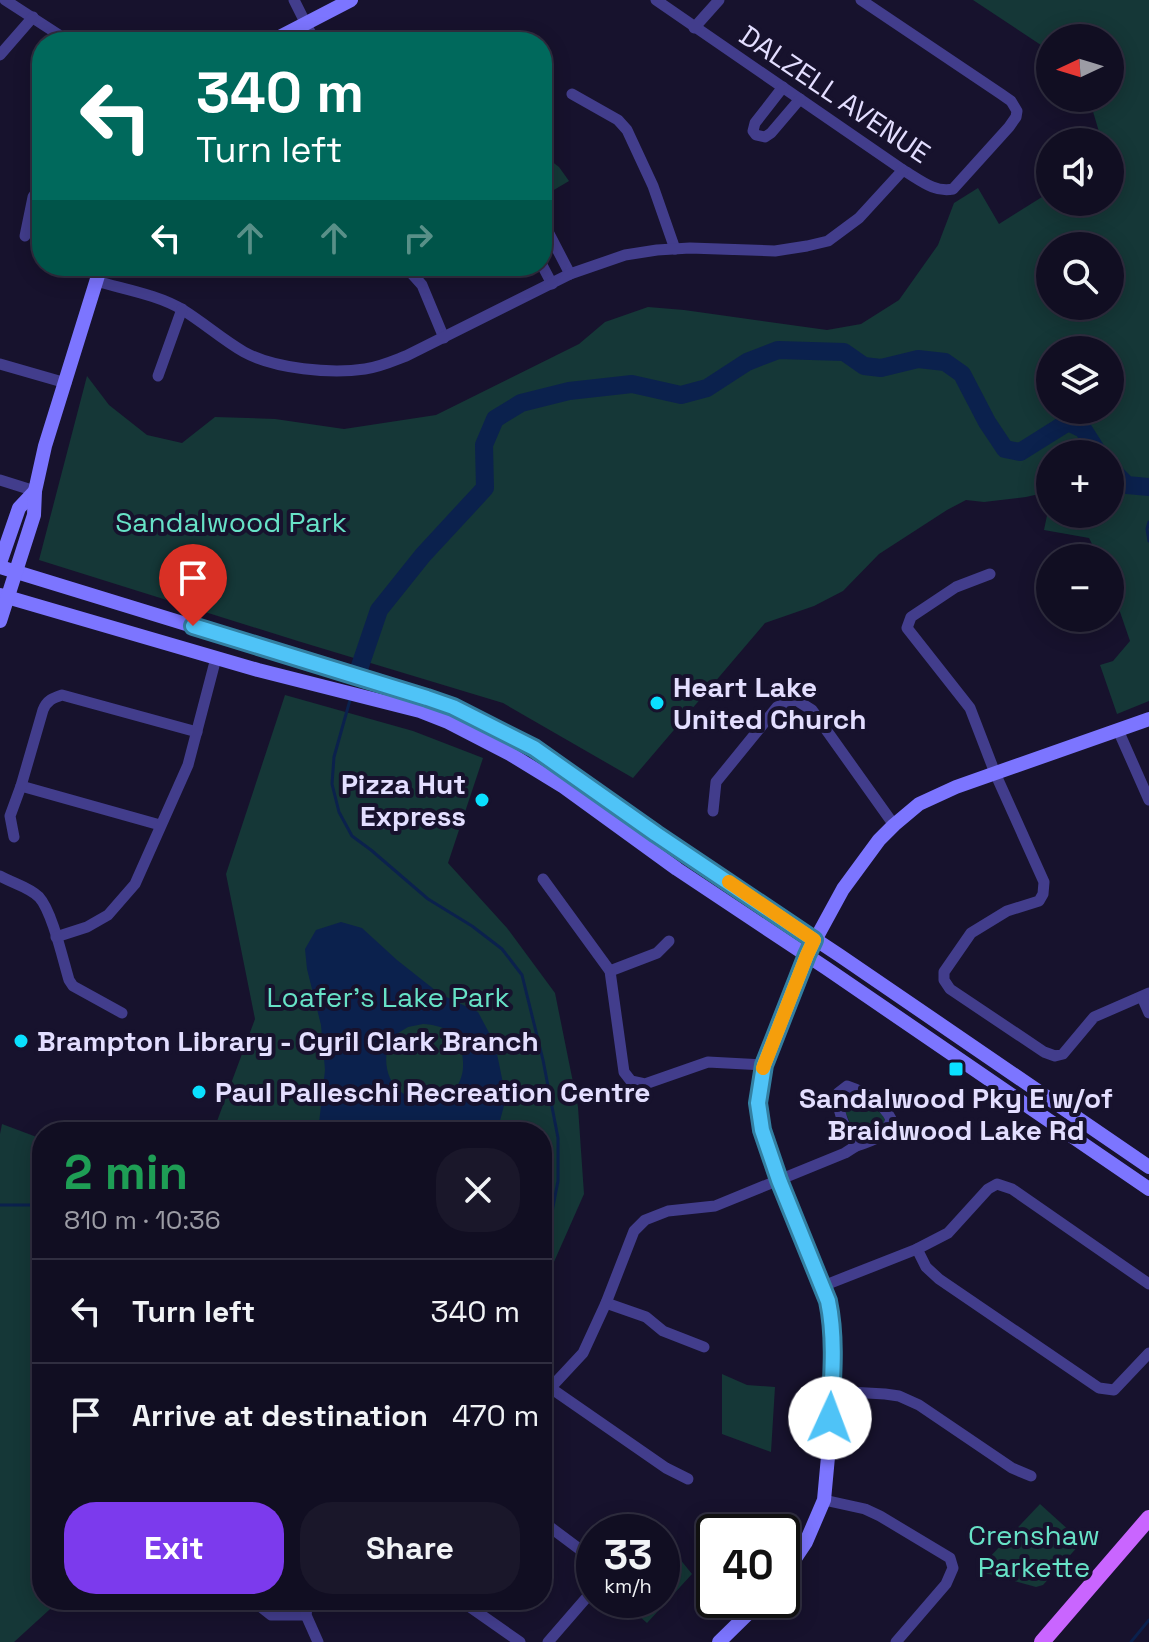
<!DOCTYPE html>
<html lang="en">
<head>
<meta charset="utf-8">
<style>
	:root { --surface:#110e22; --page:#1a172a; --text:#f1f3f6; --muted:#9c9ca5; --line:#302e40; --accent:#7c3aed }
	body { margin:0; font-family:"Space Grotesk",sans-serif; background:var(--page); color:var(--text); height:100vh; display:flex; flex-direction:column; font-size:30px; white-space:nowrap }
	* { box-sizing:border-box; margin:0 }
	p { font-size:26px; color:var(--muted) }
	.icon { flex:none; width:44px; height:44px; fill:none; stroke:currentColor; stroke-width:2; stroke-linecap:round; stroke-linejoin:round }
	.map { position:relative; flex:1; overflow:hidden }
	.sheet { position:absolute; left:32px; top:1122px; width:520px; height:488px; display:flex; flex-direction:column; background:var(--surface); border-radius:32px; box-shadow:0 4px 20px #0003,0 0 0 2px var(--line) }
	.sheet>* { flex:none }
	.top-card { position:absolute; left:32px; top:32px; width:520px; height:244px; border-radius:32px; box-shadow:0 4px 20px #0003,0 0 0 2px var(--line); background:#00695c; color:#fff; overflow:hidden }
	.needle { width:52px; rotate:266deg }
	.buttons { position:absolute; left:1036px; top:24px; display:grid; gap:16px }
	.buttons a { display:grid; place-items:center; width:88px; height:88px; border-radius:50%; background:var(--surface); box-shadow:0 4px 20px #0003,0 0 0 2px var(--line); font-size:40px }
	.speed { position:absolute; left:576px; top:1514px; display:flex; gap:16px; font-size:40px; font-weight:700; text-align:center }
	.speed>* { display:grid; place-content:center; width:104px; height:104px; border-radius:50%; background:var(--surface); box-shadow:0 4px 20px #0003,0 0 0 2px var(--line); line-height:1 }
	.speed small { font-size:20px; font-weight:400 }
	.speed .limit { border:4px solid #111; border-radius:12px; background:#fff; color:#111 }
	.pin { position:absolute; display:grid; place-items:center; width:68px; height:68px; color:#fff; margin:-82px -34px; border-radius:50% 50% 50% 0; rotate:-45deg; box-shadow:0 0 8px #0007 }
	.pin .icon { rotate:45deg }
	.me { position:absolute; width:88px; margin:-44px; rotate:2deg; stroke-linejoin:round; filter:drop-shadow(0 0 6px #0008) }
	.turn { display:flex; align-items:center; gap:28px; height:168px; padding:0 32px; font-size:36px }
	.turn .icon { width:104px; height:104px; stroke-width:2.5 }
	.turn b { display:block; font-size:56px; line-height:68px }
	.lanes { display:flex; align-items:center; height:76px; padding:0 32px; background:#0003; justify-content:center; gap:40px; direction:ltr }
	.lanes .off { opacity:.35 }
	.round { display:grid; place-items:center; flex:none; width:84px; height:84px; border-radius:32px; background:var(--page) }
	.summary { display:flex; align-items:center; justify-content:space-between; height:136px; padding:0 32px }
	h1 { font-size:48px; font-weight:600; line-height:60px; color:#1e9e55 }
	.cta { display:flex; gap:16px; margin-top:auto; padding:16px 32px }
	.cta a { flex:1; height:92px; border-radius:32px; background:var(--accent); color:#fff; font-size:32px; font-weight:600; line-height:92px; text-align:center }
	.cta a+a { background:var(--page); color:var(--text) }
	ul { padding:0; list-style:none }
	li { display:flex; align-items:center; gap:24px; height:104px; padding:0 32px; border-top:2px solid var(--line) }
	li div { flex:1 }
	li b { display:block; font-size:30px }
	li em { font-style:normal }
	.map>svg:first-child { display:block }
	.green { fill:#153737; fill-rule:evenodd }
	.water { fill:#0b214d; fill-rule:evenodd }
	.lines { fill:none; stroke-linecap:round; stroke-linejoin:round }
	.stream { stroke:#0b214d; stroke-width:3 }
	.river { stroke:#0b214d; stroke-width:18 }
	.street { stroke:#423d8c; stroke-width:11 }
	.secondary { stroke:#7c75ff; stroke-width:14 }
	.primary { stroke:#c965ff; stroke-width:16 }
	.route-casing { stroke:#337fa1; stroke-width:20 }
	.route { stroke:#4fc3f7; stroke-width:14 }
	.slow { stroke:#f59e0b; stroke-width:14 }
	.poi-dot { fill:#0ae0ff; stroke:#17122d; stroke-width:3 }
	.labels { text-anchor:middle; stroke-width:8; stroke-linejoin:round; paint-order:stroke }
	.street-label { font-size:28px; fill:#e3deff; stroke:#17122d }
	.park-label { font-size:28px; fill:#67e2c7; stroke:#17122d }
	.poi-label { font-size:28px; font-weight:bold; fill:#e3deff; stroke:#17122d; text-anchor:start }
</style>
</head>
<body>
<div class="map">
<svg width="1149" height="1642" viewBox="0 0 1149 1642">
	<rect width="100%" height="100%" fill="#17122d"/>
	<!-- green -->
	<g class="green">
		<path d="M 973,0 L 1149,0 L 1149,701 L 1117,714 L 1100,665 L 1113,661 L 1130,641 L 1119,609 L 1110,600 L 1110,558 L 1099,558 L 1089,538 L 1044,530 L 1050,501 L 1050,514 L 1110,514 L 1110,454 L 1050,454 L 1050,495 L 1039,494 L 1026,497 L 984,502 L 966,500 L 947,510 L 879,554 L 843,591 L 814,606 L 765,623 L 633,778 L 503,703 L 301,642 L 39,560 L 87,376 L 109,405 L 147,435 L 182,443 L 215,417 L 275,419 L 344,429 L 436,415 L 579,344 L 605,322 L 648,307 L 684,310 L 827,330 L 861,324 L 899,300 L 938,245 L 954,203 L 978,188 L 999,224 L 1050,192 L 1050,202 L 1110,202 L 1110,142 L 1102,142 L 1089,98 L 1110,98 L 1110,38 L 1050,38 L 1050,51 ZM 1050,246 L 1110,246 L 1110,306 L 1050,306 ZM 1050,350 L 1110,350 L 1110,410 L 1050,410 Z"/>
		<path d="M 542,154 L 559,167 L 569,181 L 542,197 Z"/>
		<path d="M 285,695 L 413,731 L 483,758 L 448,863 L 507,928 L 555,993 L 578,1107 L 584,1194 L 542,1289 L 542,1132 L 213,1132 L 255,1019 L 226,874 Z"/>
		<path d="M 853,1094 L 882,1114 L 885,1119 C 882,1132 870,1139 857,1136 C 853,1129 838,1102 845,1095 C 847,1094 850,1095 853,1094 Z"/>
		<path d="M 2,1124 L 42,1139 L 42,1600 L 60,1600 L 14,1642 L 0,1642 L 0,1134 Z"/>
		<path d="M 722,1374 L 747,1385 L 775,1387 L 771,1452 L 722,1434 Z"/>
		<path d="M 1040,1504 L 1082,1542 L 1043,1585 L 1036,1587 L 981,1572 L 986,1561 Z"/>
		<path d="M 662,1537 L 692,1574 L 647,1623 L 621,1600 L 662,1600 Z"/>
	</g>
	<!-- water -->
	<path class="water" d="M 341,922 L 362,928 L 397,960 L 440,994 L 478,1012 L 495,1044 L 506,1098 L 497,1132 L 318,1132 L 325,1070 L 321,1025 L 307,969 L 305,949 L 316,930 ZM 423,1024 C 440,1025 456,1030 461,1049 C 480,1123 364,1116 390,1038 L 408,1027 Z"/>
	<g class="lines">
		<!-- stream -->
		<g class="stream">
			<path d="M 1149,522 L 1147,529 L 1149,541"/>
			<path d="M 350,700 L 334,757 L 332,784 L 339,812 L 352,836 L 371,850 L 428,899 L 472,926 L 502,949 L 522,975 L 543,1060 L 558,1138 L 558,1181 L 551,1217 L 542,1237"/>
			<path d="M 0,1205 L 42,1205"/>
			<path d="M 1131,1642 L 1149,1620"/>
		</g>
		<!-- river -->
		<g class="river">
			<path d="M 1110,468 L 1127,485 L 1149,487"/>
			<path d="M 359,669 L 379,610 L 423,555 L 485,488 L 484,445 L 495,419 L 521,403 L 569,391 L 632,384 L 681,395 L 707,388 L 747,362 L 778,350 L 844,352 L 864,366 L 881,368 L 918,359 L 945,362 L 962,374 L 987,422 L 1005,449 L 1020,452 L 1068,422 L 1083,429 L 1099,454"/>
		</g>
		<!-- street -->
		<g class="street">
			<path d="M 5,0 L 70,42"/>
			<path d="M 294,0 L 315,42"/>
			<path d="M 656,0 L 903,170 C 919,179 934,193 953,189 L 1009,127 L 1016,117 L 1017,111 L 1011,101 L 1001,94 L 861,0"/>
			<path d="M 694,28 L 719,0"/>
			<path d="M 0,55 L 33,17"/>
			<path d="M 783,87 L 755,123 L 753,131 L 756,135 L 765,137 L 771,133 L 800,99"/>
			<path d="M 572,94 L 618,120 L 627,130 L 653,186 L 675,249"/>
			<path d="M 542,220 L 570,274"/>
			<path d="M 25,236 L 33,197 L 42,184"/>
			<path d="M 542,265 L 552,284"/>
			<path d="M 405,266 L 422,285 L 444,338"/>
			<path d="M 96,281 C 123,289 159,295 183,310 C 204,323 223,340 244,352 C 275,369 331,374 365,369 C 380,367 393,361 406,356 L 570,274 L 625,255 L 657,250 L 690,248 L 775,251 L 807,246 L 828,241 L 859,218 L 903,170"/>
			<path d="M 0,364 L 66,383"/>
			<path d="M 158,376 L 182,309"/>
			<path d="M 0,480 L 35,491"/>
			<path d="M 990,574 L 956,587 L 911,617 L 907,628 L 970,708 L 995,773 L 1044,882 L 1043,894 L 1039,901 L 1007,911 L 971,933 L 944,972 L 944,980 L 950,989 L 1044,1052 L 1055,1056 L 1063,1054 L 1094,1017 L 1149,993"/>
			<path d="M 1118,730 L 1149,800"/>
			<path d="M 21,786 L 160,825"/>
			<path d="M 713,811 L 716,782 L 777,707 L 796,700 L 812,710 L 894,825"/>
			<path d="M 14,837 L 10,816 L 21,786 L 43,710 C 47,700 53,698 62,695 L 197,732"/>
			<path d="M 0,876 C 12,883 29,887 39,897 C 52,911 63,960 69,980 L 73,986 L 122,1013"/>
			<path d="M 543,879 L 610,971 L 624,1072 L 631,1081 L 645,1084 L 708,1062 L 764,1065"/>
			<path d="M 56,937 L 87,927 L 108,915 L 135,884 L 188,765 L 216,658"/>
			<path d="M 610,971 L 657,953 L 669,941"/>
			<path d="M 1142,997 L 1149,1013"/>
			<path d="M 847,1086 C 865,1092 882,1101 891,1119 C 886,1137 872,1141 856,1146 C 845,1130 837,1113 838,1093 Z"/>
			<path d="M 917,1249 L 926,1267 L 939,1279 L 1099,1388 L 1114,1390 L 1149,1353"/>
			<path d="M 823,1286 L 917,1249 L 948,1233 L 988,1189 L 997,1184 L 1012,1189 L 1149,1284"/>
			<path d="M 606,1303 L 646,1317 L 663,1331 L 704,1347"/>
			<path d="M 552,1389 L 666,1468 L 688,1479"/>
			<path d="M 831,1391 L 885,1394 L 899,1396 L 919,1405 L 1012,1468 L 1031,1476"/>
			<path d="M 542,1397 L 583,1353 L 606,1303 L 634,1231 L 645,1220 L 668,1211 L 715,1206 L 845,1153 L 856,1146"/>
			<path d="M 824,1500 L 865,1509 L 880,1516 L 950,1558 L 953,1568 L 946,1584 L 896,1642"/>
			<path d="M 542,1521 L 594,1560"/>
			<path d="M 252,1600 L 271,1615 L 306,1615"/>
			<path d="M 308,1600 L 306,1615 L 318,1642"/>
			<path d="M 460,1600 L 520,1642"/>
			<path d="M 548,1642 L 594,1589"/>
		</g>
		<!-- secondary -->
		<g class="secondary">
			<path d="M 270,42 L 351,0"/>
			<path d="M 0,563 L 19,508 L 35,491"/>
			<path d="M 0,567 L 427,698 L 453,707 L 534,748 L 656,834 L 839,955 L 1149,1167"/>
			<path d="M 0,595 L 258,670 L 420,711 L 448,722 L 510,754 L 564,787 L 677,869 L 826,968 L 1149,1189"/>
			<path d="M 0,621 L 34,515 L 35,491 L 45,446 L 101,266"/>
			<path d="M 782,1578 L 806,1542 L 824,1500 L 829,1446 L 832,1367 L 831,1314 L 823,1286 L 779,1180 L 762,1130 L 758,1103 L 764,1065 L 807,955 L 843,889 L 879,840 L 894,825 L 919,804 L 956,787 L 1149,719"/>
			<path d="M 719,1642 L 762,1600"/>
		</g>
		<!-- primary -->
		<path class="primary" d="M 1042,1642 L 1149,1518"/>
	</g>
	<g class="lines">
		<!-- route casing -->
		<g class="route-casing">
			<path id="route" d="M 193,626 L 427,698 L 453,707 L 534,748 L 656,834 L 814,940 L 807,955 L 764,1065 L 758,1103 L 762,1130 L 779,1180 L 828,1301 C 836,1339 832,1380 830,1418"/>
		</g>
		<!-- route -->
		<use href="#route" class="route"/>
		<!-- slow -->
		<path class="slow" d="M 729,882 L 814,940 L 807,955 L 763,1068"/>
	</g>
	<!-- markers -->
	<g class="poi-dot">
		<circle cx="657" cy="703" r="8"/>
		<circle cx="482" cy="800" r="8"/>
		<circle cx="21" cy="1041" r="8"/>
		<rect x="948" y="1061" width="16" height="16" rx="4"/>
		<circle cx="199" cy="1092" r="8"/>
	</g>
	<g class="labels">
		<!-- street labels -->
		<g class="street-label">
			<text transform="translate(835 94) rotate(34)" y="10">DALZELL AVENUE</text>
		</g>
		<!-- park labels -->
		<g class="park-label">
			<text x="231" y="532">Sandalwood Park</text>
			<text x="388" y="1007">Loafer's Lake Park</text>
			<text x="1034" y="1545">Crenshaw<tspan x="1034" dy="32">Parkette</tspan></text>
		</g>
		<!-- poi labels -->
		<g class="poi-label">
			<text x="673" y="697">Heart Lake<tspan x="673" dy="32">United Church</tspan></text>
			<text x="466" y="794" text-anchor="end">Pizza Hut<tspan x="466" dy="32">Express</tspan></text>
			<text x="37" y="1051">Brampton Library - Cyril Clark Branch</text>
			<text x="215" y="1102">Paul Palleschi Recreation Centre</text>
			<text x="956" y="1108" text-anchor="middle">Sandalwood Pky E w/of<tspan x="956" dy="32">Braidwood Lake Rd</tspan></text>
		</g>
	</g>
</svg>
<div class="buttons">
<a><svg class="needle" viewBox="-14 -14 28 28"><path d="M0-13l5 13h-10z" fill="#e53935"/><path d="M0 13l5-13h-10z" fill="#9c9ca5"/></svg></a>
<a><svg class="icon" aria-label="sound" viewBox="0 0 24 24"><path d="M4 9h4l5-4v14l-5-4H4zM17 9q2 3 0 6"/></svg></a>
<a><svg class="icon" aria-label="search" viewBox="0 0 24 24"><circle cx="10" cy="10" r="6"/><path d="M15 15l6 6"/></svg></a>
<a><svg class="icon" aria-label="layers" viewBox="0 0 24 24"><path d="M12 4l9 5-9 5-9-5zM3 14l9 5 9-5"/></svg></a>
<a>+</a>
<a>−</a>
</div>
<div class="speed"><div>33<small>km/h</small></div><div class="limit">40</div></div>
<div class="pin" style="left:193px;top:626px;background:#d93025"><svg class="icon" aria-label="arrive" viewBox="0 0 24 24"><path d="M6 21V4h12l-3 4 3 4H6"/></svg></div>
<svg class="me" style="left:830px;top:1418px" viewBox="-20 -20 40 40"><circle r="19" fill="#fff"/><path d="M0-13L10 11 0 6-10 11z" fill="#4fc3f7"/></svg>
<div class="top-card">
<div class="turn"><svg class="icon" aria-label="left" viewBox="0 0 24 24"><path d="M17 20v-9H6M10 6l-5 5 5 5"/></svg><div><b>340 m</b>Turn left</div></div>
<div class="lanes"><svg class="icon" aria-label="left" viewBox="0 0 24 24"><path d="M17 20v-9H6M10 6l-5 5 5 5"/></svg><svg class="icon off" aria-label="ahead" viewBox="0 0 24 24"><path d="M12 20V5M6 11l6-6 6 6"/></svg><svg class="icon off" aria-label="ahead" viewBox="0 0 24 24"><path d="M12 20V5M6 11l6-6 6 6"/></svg><svg class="icon off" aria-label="right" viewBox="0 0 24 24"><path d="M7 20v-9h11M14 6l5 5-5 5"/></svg></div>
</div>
<section class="sheet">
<div class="summary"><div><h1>2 min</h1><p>810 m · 10:36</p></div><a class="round"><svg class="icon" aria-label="close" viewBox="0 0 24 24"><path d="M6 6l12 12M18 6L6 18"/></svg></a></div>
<ul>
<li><svg class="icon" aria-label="left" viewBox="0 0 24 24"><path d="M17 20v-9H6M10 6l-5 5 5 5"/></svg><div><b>Turn left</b></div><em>340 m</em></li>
<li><svg class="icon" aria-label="arrive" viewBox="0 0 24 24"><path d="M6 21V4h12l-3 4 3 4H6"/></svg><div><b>Arrive at destination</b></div><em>470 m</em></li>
</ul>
<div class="cta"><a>Exit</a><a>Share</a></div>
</section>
</div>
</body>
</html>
